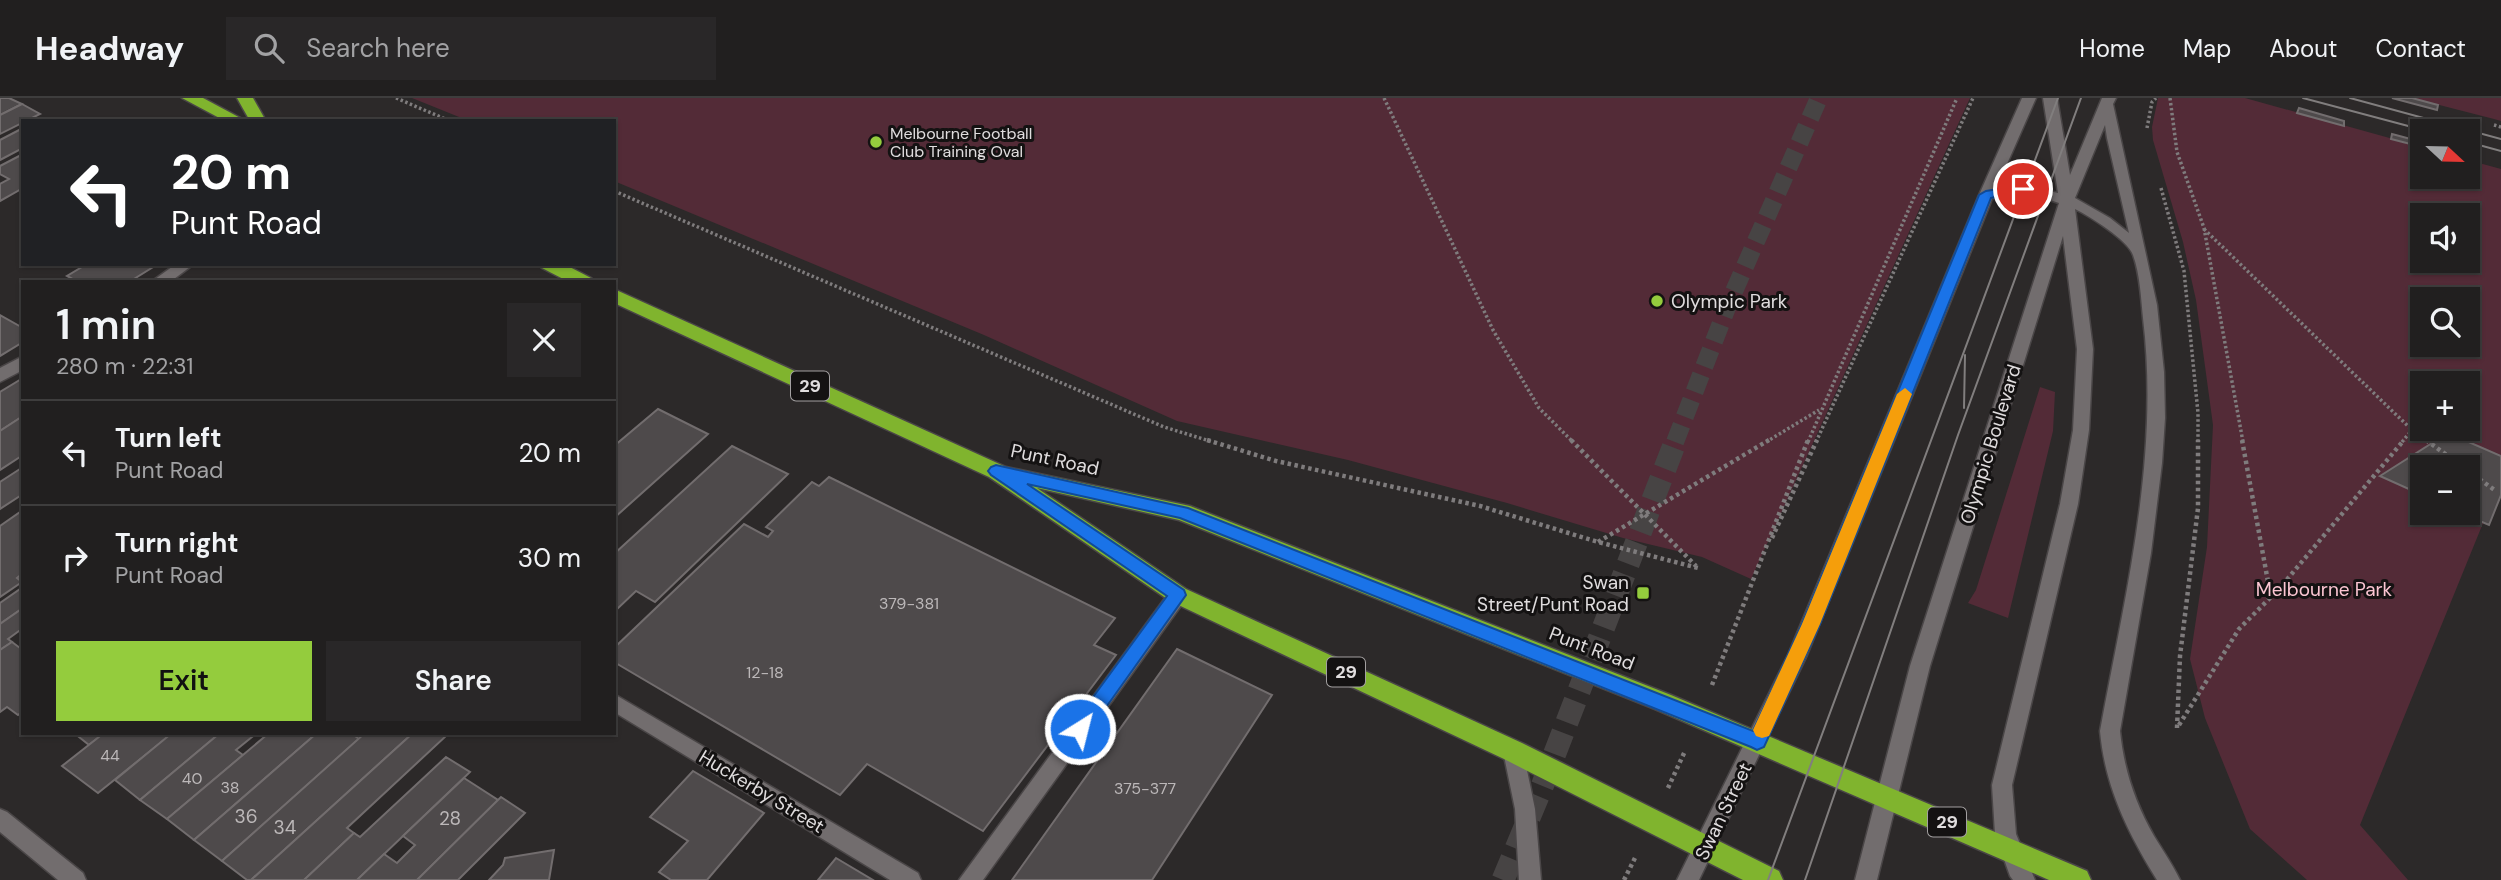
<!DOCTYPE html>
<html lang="en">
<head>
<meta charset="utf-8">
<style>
	:root { --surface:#211f1f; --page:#292728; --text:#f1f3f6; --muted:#a2a2a4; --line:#3e3d3d; --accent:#94cc3d }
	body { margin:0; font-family:"DM Sans",sans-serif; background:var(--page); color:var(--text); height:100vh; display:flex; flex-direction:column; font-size:26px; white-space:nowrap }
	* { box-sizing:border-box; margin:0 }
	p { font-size:23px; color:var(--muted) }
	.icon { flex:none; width:38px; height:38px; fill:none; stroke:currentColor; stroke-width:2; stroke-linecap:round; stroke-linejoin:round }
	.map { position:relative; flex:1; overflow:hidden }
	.sheet { position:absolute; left:21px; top:182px; width:595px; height:455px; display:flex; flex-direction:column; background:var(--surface); border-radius:0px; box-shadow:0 2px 5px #0004,0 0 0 2px var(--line) }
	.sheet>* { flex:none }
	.hud { position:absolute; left:21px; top:21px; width:595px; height:147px; border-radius:0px; box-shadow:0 2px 5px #0004,0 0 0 2px var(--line); background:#202124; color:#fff; overflow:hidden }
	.needle { width:46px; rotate:112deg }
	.tools { position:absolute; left:2410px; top:21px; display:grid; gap:14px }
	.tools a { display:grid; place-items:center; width:70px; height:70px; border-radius:0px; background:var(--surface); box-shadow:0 2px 5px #0004,0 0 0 2px var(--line); font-size:35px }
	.pin { position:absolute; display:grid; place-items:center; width:60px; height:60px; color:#fff; margin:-30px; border:4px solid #fff; border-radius:50%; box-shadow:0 2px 7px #0007 }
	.me { position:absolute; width:77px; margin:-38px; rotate:36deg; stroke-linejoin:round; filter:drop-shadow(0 0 5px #0008) }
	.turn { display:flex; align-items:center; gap:24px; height:147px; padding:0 35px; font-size:32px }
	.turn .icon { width:91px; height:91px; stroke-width:2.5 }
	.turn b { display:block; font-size:49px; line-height:60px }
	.round { display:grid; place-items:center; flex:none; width:74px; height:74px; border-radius:0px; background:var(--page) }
	.head { display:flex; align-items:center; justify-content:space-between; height:119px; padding:0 35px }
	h1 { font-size:42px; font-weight:600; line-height:52px }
	.cta { display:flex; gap:14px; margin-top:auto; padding:14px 35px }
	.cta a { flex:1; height:80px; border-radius:0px; background:var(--accent); color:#111; font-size:28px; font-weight:600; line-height:80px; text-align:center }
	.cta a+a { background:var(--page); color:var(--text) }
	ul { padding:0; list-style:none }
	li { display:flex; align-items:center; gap:21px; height:105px; padding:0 35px; border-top:2px solid var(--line) }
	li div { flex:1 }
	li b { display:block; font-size:26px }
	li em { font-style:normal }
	header { display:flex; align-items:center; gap:42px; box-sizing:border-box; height:98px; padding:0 35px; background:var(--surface); border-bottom:2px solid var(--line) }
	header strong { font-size:33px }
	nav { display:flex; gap:38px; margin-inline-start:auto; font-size:24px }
	.search { width:490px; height:63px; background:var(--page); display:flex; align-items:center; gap:18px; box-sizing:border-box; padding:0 24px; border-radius:0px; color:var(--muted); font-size:26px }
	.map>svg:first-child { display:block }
	.green { fill:#532b37; fill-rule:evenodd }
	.building { fill:#4e4a4b; stroke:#726d6e; stroke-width:2 }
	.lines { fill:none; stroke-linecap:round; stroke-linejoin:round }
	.highway-tunnel-far1 { stroke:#474444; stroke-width:18; stroke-dasharray:18 9; stroke-linecap:butt }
	.highway-tunnel { stroke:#474444; stroke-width:23; stroke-dasharray:23 11; stroke-linecap:butt }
	.lane-casing { stroke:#4a4647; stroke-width:3 }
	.street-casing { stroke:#4a4647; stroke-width:3 }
	.secondary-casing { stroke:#4a4647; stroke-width:3 }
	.highway-casing { stroke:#4a4647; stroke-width:3 }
	.path-far1 { stroke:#7f7c7d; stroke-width:3.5; stroke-dasharray:2.5 2.5; stroke-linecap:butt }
	.path { stroke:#7f7c7d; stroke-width:4.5; stroke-dasharray:3.5 3.5; stroke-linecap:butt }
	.lane { fill:#726d6e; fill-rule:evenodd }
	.street { fill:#726d6e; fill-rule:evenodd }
	.secondary { fill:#726d6e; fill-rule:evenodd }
	.highway { fill:#80b42e; fill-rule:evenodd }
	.tram { stroke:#817e7e; stroke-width:2 }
	.route { fill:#1a73e8; stroke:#114b97; stroke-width:2 }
	.slow { fill:#f59e0b }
	.poi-dot { fill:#94cc3d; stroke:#141212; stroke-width:2.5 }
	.labels { text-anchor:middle; stroke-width:6; stroke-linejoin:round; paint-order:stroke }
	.far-poi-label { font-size:16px; fill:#e0ddde; stroke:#141212; text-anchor:start }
	.number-label { font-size:16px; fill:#bcb8b9 }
	.shield { fill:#141212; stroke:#a3a0a1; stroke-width:2 }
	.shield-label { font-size:18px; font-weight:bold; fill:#e0ddde }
	.poi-label { font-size:19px; fill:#e0ddde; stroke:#141212; text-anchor:start }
	.street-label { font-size:19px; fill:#e0ddde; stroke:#141212 }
	.park-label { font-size:19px; fill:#fbc5d2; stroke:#141212 }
	.near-number-label { font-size:19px; fill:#bcb8b9 }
</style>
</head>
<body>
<header>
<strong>Headway</strong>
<div class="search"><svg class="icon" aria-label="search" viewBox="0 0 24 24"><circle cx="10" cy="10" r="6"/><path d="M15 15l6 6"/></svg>Search here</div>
<nav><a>Home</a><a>Map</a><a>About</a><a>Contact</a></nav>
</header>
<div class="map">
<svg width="2501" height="782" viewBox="0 0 2501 782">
	<rect width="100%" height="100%" fill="#2c2929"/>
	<!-- green -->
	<g class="green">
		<path d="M 412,0 L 1970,0 L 1751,481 L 1702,459 L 1623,440 L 1507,405 L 1348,362 L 1177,323 L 984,237 L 614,83 L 614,23 L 469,23 Z"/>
		<path d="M 2158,0 L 2245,0 L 2422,49 L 2422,79 L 2468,79 L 2468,62 L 2501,71 L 2501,381 L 2360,727 L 2408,782 L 2307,782 L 2250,731 L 2205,620 L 2190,561 L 2207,449 L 2213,327 L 2196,202 L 2183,144 L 2153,42 L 2152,29 ZM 2422,117 L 2468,117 L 2468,163 L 2422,163 ZM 2422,201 L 2468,201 L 2468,247 L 2422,247 ZM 2422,285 L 2468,285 L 2468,331 L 2422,331 ZM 2422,369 L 2468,369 L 2468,415 L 2422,415 Z"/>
		<path d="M 2412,0 L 2501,0 L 2501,23 L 2494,21 Z"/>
		<path d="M 2040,289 L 2055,294 L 2053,333 L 2008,520 L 1968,505 L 1976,492 Z"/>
	</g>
	<!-- building -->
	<g class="building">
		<path d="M 0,0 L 9,0 L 22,6 L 0,17 Z"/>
		<path d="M 2392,0 L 2412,0 L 2438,7 L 2437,12 Z"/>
		<path d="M 22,6 L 40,16 L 0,36 L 0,17 Z"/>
		<path d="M 2299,10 L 2344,23 L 2344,28 L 2297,15 Z"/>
		<path d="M 23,30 L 23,50 L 0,62 L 0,42 Z"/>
		<path d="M 2392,36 L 2422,44 L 2422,49 L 2391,41 Z"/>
		<path d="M 23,56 L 23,90 L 0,103 L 0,86 L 9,81 L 0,76 L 0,68 Z"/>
		<path d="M 87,166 L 158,166 L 129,184 L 78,184 L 67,178 Z"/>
		<path d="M 0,217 L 23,230 L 23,244 L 0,258 Z"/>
		<path d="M 23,280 L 23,318 L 0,333 L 0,294 Z"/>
		<path d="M 658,311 L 708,336 L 614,420 L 614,348 Z"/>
		<path d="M 23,318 L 23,357 L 0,372 L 0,333 Z"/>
		<path d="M 2448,335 L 2501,358 L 2501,397 L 2489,427 L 2461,415 L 2468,415 L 2468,369 L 2422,369 L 2422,397 L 2380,378 Z"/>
		<path d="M 732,348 L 788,376 L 655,504 L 636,493 L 614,514 L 614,456 Z"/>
		<path d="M 23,369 L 23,396 L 0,411 L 0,384 Z"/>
		<path d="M 829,379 L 1115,520 L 1094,547 L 1116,557 L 983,733 L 867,666 L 840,697 L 614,564 L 614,550 L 744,426 L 768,439 L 773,433 L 766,429 L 812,384 L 819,388 Z"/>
		<path d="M 23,412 L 23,475 L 17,480 L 22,484 L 0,499 L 0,428 Z"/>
		<path d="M 23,489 L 23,510 L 0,526 L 0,505 Z"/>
		<path d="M 23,510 L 23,530 L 8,541 L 12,544 L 0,552 L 0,526 Z"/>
		<path d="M 12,544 L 20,550 L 23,547 L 23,613 L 18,617 L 7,609 L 0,614 L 0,552 Z"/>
		<path d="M 1177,551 L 1272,597 L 1152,782 L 1012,782 Z"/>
		<path d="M 74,635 L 104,635 L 89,647 Z"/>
		<path d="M 104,635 L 166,635 L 169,638 L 98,695 L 62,668 Z"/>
		<path d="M 172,635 L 220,635 L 140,702 L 115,682 Z"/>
		<path d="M 220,635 L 257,635 L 236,652 L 243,657 L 167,721 L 140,702 Z"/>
		<path d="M 269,635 L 317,635 L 194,742 L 167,721 Z"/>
		<path d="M 317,635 L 351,635 L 359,641 L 222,763 L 194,742 Z"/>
		<path d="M 365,635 L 413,635 L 251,782 L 247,782 L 222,763 Z"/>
		<path d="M 413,635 L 441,635 L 446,638 L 347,730 L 354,735 L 304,782 L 251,782 Z"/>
		<path d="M 446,659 L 470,674 L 357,782 L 304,782 L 354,735 L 360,739 Z"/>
		<path d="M 693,673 L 764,715 L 707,782 L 671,782 L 659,774 L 688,743 L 650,719 Z"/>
		<path d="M 464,680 L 498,702 L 417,782 L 357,782 L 384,756 L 397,765 L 415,747 L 403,738 Z"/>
		<path d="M 501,699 L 525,715 L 458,782 L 417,782 Z"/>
		<path d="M 554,752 L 549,782 L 489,782 L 503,767 L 505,760 Z"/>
		<path d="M 836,760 L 873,782 L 818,782 Z"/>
	</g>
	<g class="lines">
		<!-- highway-tunnel-far1 -->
		<path class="highway-tunnel-far1" d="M 1675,344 L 1728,207 L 1819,0"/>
		<!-- highway-tunnel -->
		<path class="highway-tunnel" d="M 1503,782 L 1543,686 L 1676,342"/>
		<!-- lane casing -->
		<g class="lane-casing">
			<path id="lane" d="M 614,596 L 918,775 L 921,782 L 890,782 L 614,614 Z"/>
		</g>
		<!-- street casing -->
		<g class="street-casing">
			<g id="street">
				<path d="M 176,166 L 194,166 L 170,184 L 151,184 Z"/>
				<path d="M 23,258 L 23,272 L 0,284 L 0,270 Z"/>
				<path d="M 1178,489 L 1185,492 L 1187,497 L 1185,502 L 983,782 L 959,782 L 1171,492 Z"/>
				<path d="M 0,711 L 7,714 L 83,775 L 86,782 L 58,782 L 0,734 Z"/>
			</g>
		</g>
		<!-- secondary casing -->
		<g class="secondary-casing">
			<g id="secondary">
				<path d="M 2022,0 L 2036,0 L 1996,91 L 2031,89 L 2058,95 L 2043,0 L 2057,0 L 2070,77 L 2102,0 L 2116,0 L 2113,6 L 2157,207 L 2164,274 L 2165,320 L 2162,365 L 2151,455 L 2120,633 C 2124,672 2135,705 2154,738 C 2163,753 2173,767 2180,782 L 2157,782 C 2128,735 2105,689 2100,633 C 2125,497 2160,360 2143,220 C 2141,200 2140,176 2133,157 C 2128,142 2089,118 2075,111 L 2093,251 L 2089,332 L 2078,406 L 2012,687 L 2016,736 L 2035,782 L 2013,782 L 2010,778 L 1995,736 L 1992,687 L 2060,406 L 2073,332 L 2077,251 L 2063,138 L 1930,568 L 1877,782 L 1855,782 L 1910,568 L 2059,105 C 2037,97 2015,98 1992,101 L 1807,557 L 1699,782 L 1677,782 L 1788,557 L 1979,97 ZM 2105,27 L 2107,40 L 2129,135 L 2110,120 L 2075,100 Z"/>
				<path d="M 1513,644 L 1520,647 L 1523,653 L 1535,711 L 1541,782 L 1519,782 L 1515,711 L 1503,653 L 1506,647 Z"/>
			</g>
		</g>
		<!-- highway casing -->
		<g class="highway-casing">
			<g id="highway">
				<path d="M 182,0 L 203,0 L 246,23 L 225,23 Z"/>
				<path d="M 237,0 L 253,0 L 266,23 L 250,23 Z"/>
				<path d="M 539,166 L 564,166 L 591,180 L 594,184 L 569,184 L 542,170 Z"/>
				<path d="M 614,191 L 1006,369 L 1190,408 L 1671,597 L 2087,773 L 2091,782 L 2049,782 L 1655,611 L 1179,422 L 1037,390 L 1186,491 L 1522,645 L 1779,773 L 1783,782 L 1743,782 L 1504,661 L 1170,503 L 989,379 L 614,205 Z"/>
			</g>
		</g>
		<!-- path-far1 -->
		<g class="path-far1">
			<path d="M 396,0 L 450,23"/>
			<path d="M 1384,0 L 1493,232 L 1539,310 L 1573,344"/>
			<path d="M 2170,0 L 2177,54 L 2204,130 L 2243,344"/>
			<path d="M 2494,27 L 2501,29"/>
			<path d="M 2147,30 L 2152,4 L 2156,0"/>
			<path d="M 2161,90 L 2184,173 L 2198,315 L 2198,344"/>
			<path d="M 614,93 L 1164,329 L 1213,344"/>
			<path d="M 2204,131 L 2412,332 L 2428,344"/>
			<path d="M 1766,344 L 1819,312"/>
			<path d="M 1808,344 L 1957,0"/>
			<path d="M 1816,344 L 1973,0"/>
			<path d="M 2402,344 L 2412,332"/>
		</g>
		<!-- path -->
		<g class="path">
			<path d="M 1207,342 L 1276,363 L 1480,408 L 1598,444 L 1698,470"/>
			<path d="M 1571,342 L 1696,468"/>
			<path d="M 2242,342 L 2271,500"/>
			<path d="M 2426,342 L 2463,369"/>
			<path d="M 2468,373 L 2496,393"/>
			<path d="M 1772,440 L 1817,342"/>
			<path d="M 1598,444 L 1769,342"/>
			<path d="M 1712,587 L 1808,342"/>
			<path d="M 2179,627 L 2239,531 L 2279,491 L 2404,342"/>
			<path d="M 2177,630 L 2180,558 L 2198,410 L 2198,342"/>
			<path d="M 1668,690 L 1685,653"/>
			<path d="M 1624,782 L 1636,758"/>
		</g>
		<!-- lane -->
		<use href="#lane" class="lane"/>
		<!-- street -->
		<use href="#street" class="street"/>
		<!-- secondary -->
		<use href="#secondary" class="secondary"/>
		<!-- highway -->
		<use href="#highway" class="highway"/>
		<!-- tram -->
		<g class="tram">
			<path d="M 2303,0 L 2427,33"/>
			<path d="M 2350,0 L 2501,41"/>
			<path d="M 2468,44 L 2501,53"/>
			<path d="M 1964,310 L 1965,257"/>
			<path d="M 1768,782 L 2058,0"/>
			<path d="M 1805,782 L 1958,337 L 2081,0"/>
		</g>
	</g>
	<!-- route -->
	<path class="route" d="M 2023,87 L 2027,88 L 2027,94 L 1991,100 L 1820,526 L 1764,649 L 1757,652 L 1751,649 L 1180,420 L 1027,386 L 1184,492 L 1186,497 L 1087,636 L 1080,639 L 1074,636 L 1071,631 L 1074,625 L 1167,498 L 991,377 L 988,373 L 991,369 L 996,367 L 1188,410 L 1753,633 L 1802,526 L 1979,97 L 1986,93 Z"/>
	<!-- slow -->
	<path class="slow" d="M 1905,290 L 1912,296 L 1820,526 L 1769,638 L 1762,640 L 1756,638 L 1753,632 L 1802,526 L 1897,296 Z"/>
	<!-- markers -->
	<g class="poi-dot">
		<circle cx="876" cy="44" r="7"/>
		<circle cx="1657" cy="203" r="7"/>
		<rect x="1636" y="488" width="14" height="14" rx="3.5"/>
	</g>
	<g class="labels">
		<!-- far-poi labels -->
		<g class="far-poi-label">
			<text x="890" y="41">Melbourne Football<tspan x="890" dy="18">Club Training Oval</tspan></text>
		</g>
		<!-- number labels -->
		<g class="number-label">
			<text x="909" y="511">379-381</text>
			<text x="765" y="580">12-18</text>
			<text x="110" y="663">44</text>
			<text x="192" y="686">40</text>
			<text x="230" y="695">38</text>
			<text x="1145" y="696">375-377</text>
		</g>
		<!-- shield labels -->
		<g class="shield">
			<rect x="791" y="273.5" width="38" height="29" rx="5"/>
			<rect x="1327" y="559.5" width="38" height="29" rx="5"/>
			<rect x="1928" y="709.5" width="38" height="29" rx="5"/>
		</g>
		<g class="shield-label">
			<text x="810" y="294">29</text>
			<text x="1346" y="580">29</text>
			<text x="1947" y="730">29</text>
		</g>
		<!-- poi labels -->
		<g class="poi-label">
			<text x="1671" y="210">Olympic Park</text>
			<text x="1629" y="491" text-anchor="end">Swan<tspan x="1629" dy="22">Street/Punt Road</tspan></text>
		</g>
		<!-- street labels -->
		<g class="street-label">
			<text transform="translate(1990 346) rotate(-73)" y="7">Olympic Boulevard</text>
			<text transform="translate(1055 361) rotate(12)" y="7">Punt Road</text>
			<text transform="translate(1592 550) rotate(21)" y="7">Punt Road</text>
			<text transform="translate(762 693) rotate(31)" y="7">Huckerby Street</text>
			<text transform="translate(1723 713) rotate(-64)" y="7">Swan Street</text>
		</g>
		<!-- park labels -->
		<g class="park-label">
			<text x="2324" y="498">Melbourne Park</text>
		</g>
		<!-- near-number labels -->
		<g class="near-number-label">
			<text x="246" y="725">36</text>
			<text x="450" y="727">28</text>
			<text x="285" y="736">34</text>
		</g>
	</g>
</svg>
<div class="tools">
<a><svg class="needle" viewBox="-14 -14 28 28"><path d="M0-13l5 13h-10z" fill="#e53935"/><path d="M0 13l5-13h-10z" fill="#a2a2a4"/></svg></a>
<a><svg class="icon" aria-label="sound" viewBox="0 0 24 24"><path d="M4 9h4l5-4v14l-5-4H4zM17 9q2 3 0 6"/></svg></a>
<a><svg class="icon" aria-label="search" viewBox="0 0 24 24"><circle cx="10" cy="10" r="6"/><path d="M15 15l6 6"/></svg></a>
<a>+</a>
<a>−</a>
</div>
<div class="pin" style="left:2023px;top:91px;background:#d93025"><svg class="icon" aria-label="arrive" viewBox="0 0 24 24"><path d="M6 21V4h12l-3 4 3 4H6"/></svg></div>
<svg class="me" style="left:1080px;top:631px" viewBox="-20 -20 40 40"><circle r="17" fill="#1a73e8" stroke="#fff" stroke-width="3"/><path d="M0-11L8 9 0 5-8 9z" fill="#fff"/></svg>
<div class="hud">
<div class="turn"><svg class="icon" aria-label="left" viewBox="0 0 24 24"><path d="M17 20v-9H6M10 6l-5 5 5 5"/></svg><div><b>20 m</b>Punt Road</div></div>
</div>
<section class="sheet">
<div class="head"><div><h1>1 min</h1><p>280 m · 22:31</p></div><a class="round"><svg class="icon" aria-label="close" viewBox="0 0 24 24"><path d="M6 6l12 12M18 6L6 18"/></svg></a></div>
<ul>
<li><svg class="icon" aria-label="left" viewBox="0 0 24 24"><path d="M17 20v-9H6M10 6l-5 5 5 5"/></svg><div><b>Turn left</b><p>Punt Road</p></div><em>20 m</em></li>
<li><svg class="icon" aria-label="right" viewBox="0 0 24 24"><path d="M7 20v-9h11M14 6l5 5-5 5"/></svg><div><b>Turn right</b><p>Punt Road</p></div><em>30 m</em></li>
</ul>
<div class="cta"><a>Exit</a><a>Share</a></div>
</section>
</div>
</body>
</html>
